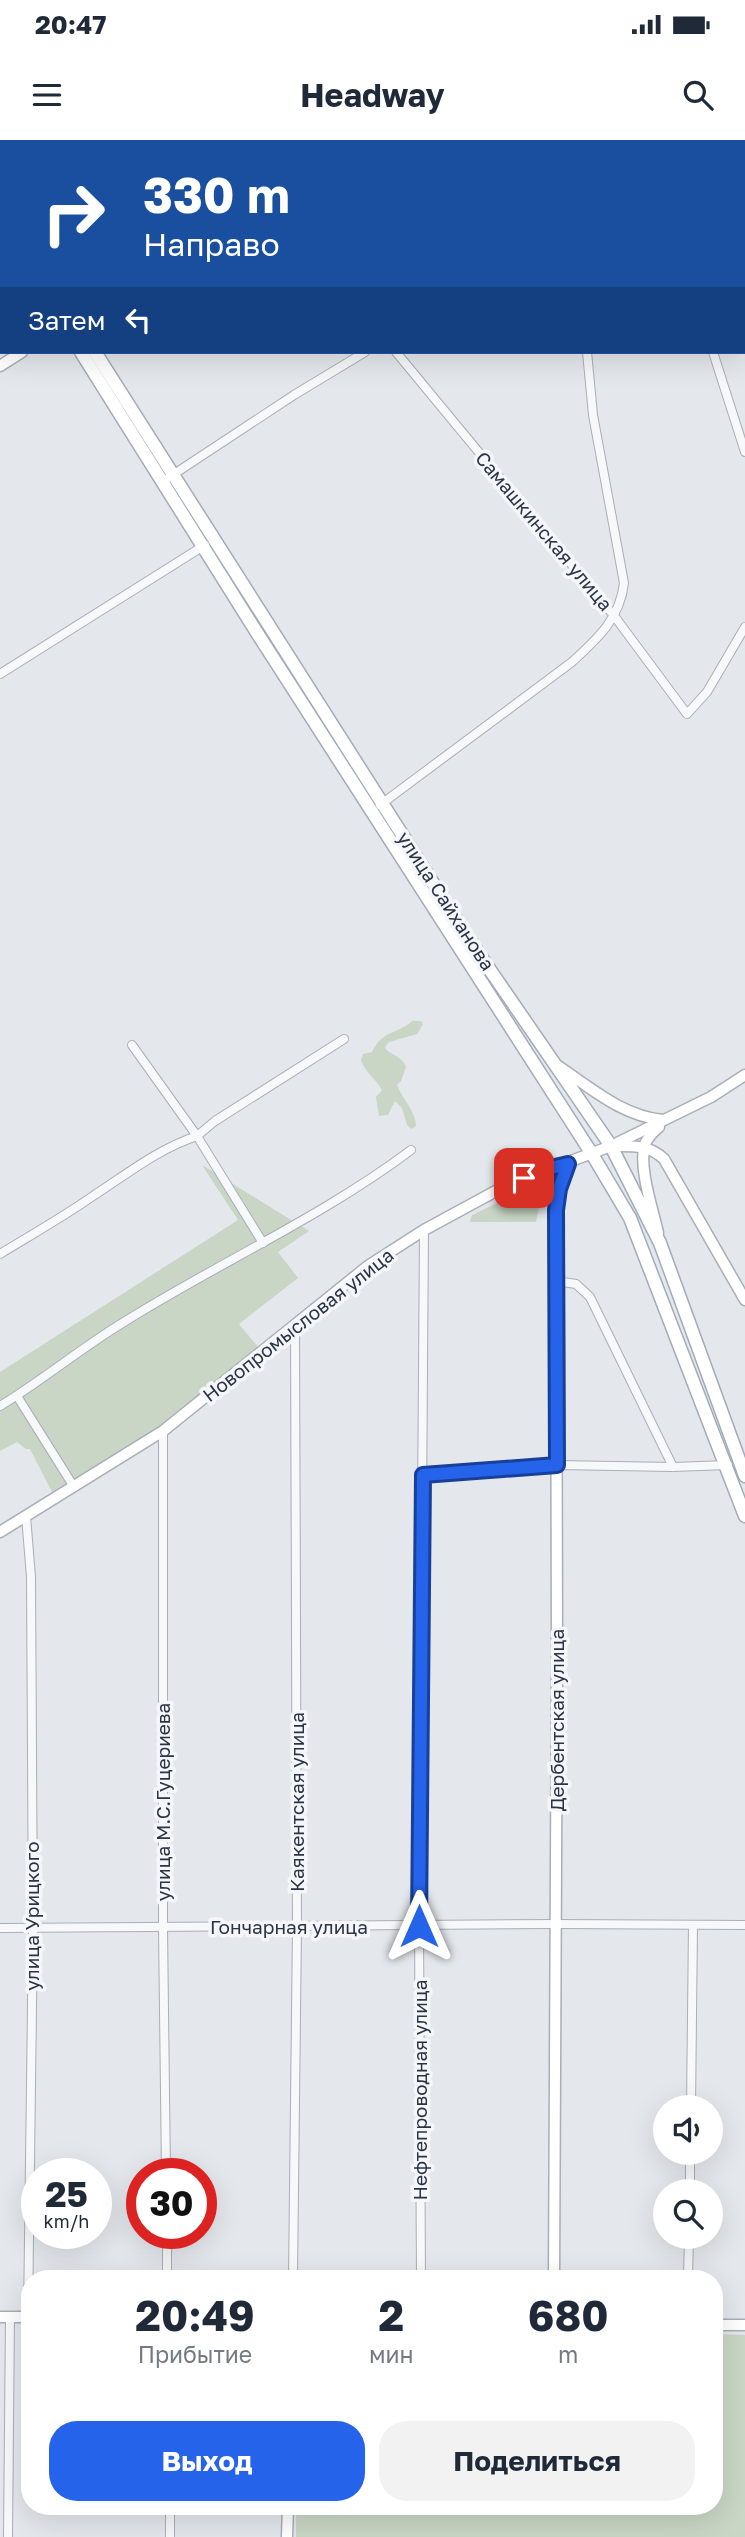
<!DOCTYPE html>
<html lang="ru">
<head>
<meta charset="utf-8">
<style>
	:root { --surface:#fff; --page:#f2f2f3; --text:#1f2937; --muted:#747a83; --accent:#2563eb }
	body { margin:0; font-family:"Golos Text",sans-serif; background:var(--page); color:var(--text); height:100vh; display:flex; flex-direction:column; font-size:26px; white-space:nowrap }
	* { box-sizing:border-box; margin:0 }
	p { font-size:23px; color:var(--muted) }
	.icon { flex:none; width:38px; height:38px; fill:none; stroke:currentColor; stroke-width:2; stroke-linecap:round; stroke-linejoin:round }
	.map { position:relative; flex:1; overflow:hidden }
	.details { position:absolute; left:21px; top:2130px; width:702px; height:245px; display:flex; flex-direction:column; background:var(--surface); border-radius:28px; box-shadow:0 7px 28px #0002 }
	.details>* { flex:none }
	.top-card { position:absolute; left:0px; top:0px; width:746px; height:214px; box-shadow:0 7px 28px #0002; background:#1a4fa0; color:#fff; overflow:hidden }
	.controls { position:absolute; left:653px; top:1955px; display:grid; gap:14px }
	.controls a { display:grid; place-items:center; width:70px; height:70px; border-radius:50%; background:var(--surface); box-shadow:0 7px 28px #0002; font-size:35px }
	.speed { position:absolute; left:21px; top:2018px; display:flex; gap:14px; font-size:35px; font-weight:700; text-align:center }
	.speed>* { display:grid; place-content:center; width:91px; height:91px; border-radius:50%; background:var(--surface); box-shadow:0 7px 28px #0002; line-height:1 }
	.speed small { font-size:18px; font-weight:400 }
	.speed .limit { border:10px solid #d22; background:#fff; color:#111 }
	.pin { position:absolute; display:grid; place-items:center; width:60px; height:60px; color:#fff; margin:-30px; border-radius:14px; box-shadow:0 4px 10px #0006 }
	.me { position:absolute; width:77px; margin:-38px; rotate:0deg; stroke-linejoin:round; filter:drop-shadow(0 0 5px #0008) }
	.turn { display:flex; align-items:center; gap:24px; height:147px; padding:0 28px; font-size:32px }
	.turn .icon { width:91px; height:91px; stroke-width:2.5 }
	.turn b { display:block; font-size:49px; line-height:60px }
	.then { display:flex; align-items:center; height:66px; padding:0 28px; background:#0003; gap:14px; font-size:26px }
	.eta { display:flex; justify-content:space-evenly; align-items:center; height:119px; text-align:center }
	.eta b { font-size:42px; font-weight:700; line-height:49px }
	.cta { display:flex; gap:14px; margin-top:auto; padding:14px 28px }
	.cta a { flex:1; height:80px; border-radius:28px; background:var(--accent); color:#fff; font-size:28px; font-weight:700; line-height:80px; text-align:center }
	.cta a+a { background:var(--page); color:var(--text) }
	.status { display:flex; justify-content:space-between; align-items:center; height:49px; padding:0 35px; background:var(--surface); direction:ltr }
	.status svg { height:19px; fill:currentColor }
	header { display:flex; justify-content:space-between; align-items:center; height:91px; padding:0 28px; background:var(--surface); font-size:32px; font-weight:700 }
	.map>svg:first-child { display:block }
	.green { fill:#c9d6c5 }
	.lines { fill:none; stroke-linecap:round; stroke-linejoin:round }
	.street-casing { stroke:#a9aeb7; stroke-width:10 }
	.secondary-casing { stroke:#a9aeb7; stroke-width:13 }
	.primary-casing { stroke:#a3abb8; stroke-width:15 }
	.street { stroke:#f7f8fa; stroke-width:8 }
	.secondary { stroke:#fff; stroke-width:10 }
	.primary { stroke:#fff; stroke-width:12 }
	.route-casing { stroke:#184099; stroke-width:18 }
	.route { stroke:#2563eb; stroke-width:12 }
	.labels { text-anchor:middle; stroke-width:7; stroke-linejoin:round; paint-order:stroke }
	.street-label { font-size:19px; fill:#2b3445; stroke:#f4f6f9 }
</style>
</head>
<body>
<div class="status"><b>20:47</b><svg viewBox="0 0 49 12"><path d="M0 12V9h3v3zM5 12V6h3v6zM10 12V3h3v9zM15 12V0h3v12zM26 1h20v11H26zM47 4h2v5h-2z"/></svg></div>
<header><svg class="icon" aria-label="menu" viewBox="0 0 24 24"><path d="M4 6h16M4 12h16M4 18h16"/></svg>Headway<svg class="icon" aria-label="search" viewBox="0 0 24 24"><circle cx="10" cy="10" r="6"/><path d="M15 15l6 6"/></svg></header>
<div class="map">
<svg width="745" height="2397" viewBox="0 0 745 2397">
	<rect width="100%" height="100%" fill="#e4e7ec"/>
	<!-- green -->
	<g class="green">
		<path d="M 412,881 L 421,881 L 423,884 L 417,894 L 389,902 L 385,907 C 388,915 401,914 406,927 L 401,941 L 397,945 C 402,958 416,972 416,986 L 411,989 L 407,985 L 402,968 L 395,961 L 388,975 L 379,976 L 376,957 L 382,950 C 376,939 365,932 361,920 L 363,914 L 372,912 C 383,889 397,895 412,881 Z"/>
		<path d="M 202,1025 L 309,1091 L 278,1112 L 298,1138 L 239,1184 L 259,1208 L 158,1288 L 52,1352 L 30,1309 L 26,1309 L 17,1302 L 0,1311 L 0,1232 L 238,1080 Z"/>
		<path d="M 545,1040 L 536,1082 L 470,1082 L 472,1075 Z"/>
		<path d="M 714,2194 L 745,2195 L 745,2397 L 296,2397 L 296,2366 L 714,2366 Z"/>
	</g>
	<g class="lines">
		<!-- street casing -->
		<g class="street-casing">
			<g id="street">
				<path d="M 220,0 L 222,2"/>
				<path d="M 461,0 L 463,2"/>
				<path d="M 562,0 L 563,2"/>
				<path d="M 668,0 L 669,2"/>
				<path d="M 744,112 L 745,111"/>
				<path d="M 396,212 L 615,477 L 687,574 L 707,552 L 745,487"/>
				<path d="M 713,212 L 745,312"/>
				<path d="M 162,342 L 294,255 L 365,212"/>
				<path d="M 0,534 L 205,405"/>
				<path d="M 380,665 L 572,522 C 597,499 620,479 624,443 L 593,275 L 587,212"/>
				<path d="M 132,905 L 197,996 L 215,981 L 344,899"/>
				<path d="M 0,1114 C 31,1095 63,1077 93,1056 C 127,1034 158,1009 197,996 L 263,1103"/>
				<path d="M 556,1141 L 576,1144 L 590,1157 L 673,1327"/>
				<path d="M 17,1256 L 74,1347"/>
				<path d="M 0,1266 C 43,1240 81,1208 124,1182 C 218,1123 322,1077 411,1010"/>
				<path d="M 163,1291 L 163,1788 L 166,2034"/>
				<path d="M 423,1335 L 557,1325 L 673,1327 L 728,1325"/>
				<path d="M 26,1376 L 31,1437 L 33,1789 L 28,2177"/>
				<path d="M 0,1788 L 556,1784 L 745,1785"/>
				<path d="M 691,1967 L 693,1785"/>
				<path d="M 690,2051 L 690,2012"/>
				<path d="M 167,2093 L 167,2138"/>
				<path d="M 293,2138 L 297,1787 L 295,1185"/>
				<path d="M 421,2138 L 419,1786 L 424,1090"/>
				<path d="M 688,2138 L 689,2096"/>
				<path d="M 170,2366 L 170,2397"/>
				<path d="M 8,2397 L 10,2177"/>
			</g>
		</g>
		<!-- secondary casing -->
		<g class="secondary-casing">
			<g id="secondary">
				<path d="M 0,226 L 22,212"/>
				<path d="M 558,926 C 591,948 622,976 663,980"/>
				<path d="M 614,1006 C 633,1006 650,1005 664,1019 L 745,1160"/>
				<path d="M 658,1093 C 653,1070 638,1027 645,1004 C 648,997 653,992 659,987"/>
				<path d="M 0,1392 L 163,1291 L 368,1126 L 424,1090 L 507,1045 L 611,1006 L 711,957 L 745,935"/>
				<path d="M 554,2138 L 557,1515 L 556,1070 L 560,1049 L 568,1024"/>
				<path d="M 0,2177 L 30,2177"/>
				<path d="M 714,2185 L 745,2185"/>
				<path d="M 287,2397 L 288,2366"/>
			</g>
		</g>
		<!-- primary casing -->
		<g class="primary-casing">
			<g id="primary">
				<path d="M 2,0 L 3,2"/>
				<path d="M 0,31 L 2,35"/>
				<path d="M 81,212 L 259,496 L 592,1014 L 630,1078 L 745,1376"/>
				<path d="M 95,212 L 466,795 L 611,1006 L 660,1103 L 745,1336"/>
			</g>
		</g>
		<!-- street -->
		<use href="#street" class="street"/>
		<!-- secondary -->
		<use href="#secondary" class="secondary"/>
		<!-- primary -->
		<use href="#primary" class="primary"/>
	</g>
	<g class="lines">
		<!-- route casing -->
		<g class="route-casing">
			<path id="route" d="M 419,1786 L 423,1335 L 557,1325 L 556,1070 L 559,1049 L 568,1024 L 542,1030 L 524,1038"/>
		</g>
		<!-- route -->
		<use href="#route" class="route"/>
	</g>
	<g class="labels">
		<!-- street labels -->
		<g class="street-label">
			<text transform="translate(544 391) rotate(50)" y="7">Самашкинская улица</text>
			<text transform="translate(446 761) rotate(57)" y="7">улица Сайханова</text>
			<text transform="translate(298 1185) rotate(-38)" y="7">Новопромысловая улица</text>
			<text transform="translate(557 1580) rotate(-90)" y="7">Дербентская улица</text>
			<text transform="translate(163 1662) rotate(-90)" y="7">улица М.С.Гуцериева</text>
			<text transform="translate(297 1662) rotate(-90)" y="7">Каякентская улица</text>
			<text transform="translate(32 1776) rotate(-90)" y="7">улица Урицкого</text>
			<text x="289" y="1794">Гончарная улица</text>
			<text transform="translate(420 1950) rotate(-90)" y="7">Нефтепроводная улица</text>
		</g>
	</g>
</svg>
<div class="controls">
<a><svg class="icon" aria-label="sound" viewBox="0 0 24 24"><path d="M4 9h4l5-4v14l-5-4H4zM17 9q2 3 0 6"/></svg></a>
<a><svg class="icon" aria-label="search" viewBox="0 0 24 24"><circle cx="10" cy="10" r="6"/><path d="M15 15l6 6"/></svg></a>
</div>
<div class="speed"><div>25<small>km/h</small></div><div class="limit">30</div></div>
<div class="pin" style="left:524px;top:1038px;background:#d93025"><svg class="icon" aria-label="arrive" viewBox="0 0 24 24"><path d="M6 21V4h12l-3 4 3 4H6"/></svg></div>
<svg class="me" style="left:419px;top:1786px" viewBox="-20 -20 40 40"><path d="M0-17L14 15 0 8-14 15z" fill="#2563eb" stroke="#fff" stroke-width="4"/></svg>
<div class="top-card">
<div class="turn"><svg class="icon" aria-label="right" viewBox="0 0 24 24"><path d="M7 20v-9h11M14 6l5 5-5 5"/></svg><div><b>330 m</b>Направо</div></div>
<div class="then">Затем<svg class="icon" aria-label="left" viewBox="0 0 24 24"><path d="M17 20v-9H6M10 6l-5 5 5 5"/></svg></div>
</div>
<section class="details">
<div class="eta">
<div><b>20:49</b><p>Прибытие</p></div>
<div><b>2</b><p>мин</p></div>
<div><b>680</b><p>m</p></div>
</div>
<div class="cta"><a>Выход</a><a>Поделиться</a></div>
</section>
</div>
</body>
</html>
